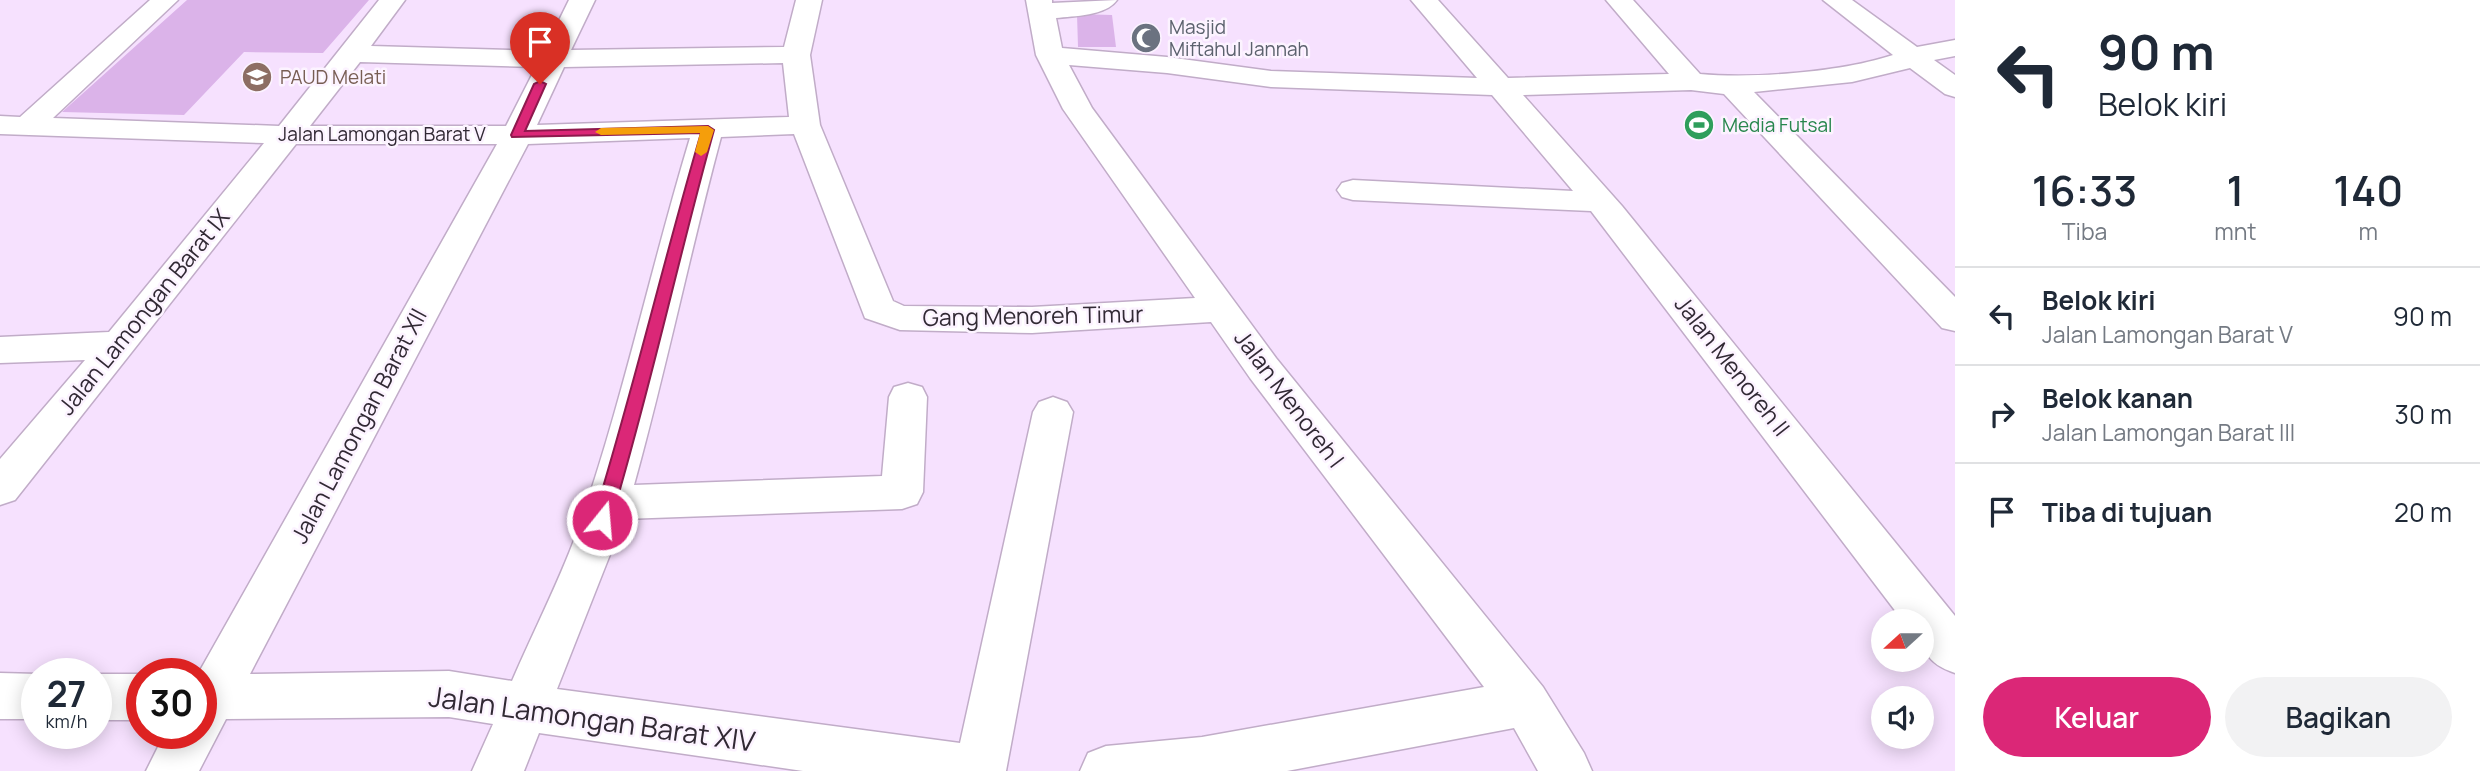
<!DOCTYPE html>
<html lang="id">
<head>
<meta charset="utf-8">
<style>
	:root { --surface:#fff; --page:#f2f2f3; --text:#1f2937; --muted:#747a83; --line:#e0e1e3; --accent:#db2777 }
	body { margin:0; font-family:Manrope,sans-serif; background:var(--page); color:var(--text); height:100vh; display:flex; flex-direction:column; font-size:26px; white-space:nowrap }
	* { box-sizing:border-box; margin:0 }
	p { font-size:23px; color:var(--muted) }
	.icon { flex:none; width:38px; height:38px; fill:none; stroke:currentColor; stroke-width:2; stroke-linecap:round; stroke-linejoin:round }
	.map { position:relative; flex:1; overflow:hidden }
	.side { display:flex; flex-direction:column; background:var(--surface); width:525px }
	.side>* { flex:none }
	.banner { background:#fff; color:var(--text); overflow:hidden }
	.needle { width:46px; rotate:249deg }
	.fabs { position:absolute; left:1871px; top:609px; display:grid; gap:14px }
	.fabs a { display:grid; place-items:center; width:63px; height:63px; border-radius:50%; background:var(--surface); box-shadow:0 4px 18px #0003; font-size:35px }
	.speed { position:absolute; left:21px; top:658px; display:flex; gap:14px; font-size:35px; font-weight:700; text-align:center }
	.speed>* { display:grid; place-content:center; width:91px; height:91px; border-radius:50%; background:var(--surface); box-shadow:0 4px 18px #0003; line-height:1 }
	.speed small { font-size:18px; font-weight:400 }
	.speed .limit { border:10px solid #d22; background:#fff; color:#111 }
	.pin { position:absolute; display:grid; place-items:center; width:60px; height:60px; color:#fff; margin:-72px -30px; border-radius:50% 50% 50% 0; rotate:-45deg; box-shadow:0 0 7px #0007 }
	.pin .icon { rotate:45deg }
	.me { position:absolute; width:77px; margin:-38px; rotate:17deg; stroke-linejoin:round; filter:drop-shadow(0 0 5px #0008) }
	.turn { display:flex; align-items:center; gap:24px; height:147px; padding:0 28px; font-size:32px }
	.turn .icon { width:91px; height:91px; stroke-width:2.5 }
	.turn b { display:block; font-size:49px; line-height:60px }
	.eta { display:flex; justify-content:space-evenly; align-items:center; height:119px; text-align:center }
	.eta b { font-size:42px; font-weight:600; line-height:49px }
	.cta { display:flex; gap:14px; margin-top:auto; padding:14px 28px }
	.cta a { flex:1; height:80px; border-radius:42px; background:var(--accent); color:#fff; font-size:28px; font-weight:600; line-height:80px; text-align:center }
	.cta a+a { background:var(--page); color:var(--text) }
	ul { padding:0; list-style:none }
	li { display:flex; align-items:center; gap:21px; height:98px; padding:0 28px; border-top:2px solid var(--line) }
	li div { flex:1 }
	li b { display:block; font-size:26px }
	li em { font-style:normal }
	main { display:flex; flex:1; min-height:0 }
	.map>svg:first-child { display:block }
	.green { fill:#dbb3e9 }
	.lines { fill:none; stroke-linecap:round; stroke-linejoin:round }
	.street-casing { stroke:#c1acc8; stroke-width:3 }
	.street { fill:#fff; fill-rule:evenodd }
	.route { fill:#db2777; stroke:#8e194d; stroke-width:2 }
	.slow { fill:#f59e0b }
	.labels { text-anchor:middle; stroke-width:5; stroke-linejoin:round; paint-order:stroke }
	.far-worship-label { font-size:19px; fill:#5b616d; stroke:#fcf3ff; text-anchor:start }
	.far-education-label { font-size:19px; fill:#785e54; stroke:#fcf3ff; text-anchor:start }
	.far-leisure-label { font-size:19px; fill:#27864d; stroke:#fcf3ff; text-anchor:start }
	.far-street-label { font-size:19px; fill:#312934; stroke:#fcf3ff }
	.street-label { font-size:23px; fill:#312934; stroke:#fcf3ff }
	.near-street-label { font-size:28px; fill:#312934; stroke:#fcf3ff }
</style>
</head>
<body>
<main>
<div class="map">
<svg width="1955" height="771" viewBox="0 0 1955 771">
	<rect width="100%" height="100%" fill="#f6e1fe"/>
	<!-- green -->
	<g class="green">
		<path d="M 187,0 L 369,0 L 323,53 L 244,52 L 184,115 L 62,112 Z"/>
		<path d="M 1077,14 L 1112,15 L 1116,47 L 1078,47 Z"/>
	</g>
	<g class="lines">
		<!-- street casing -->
		<g class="street-casing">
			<g id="street">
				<path d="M 150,0 L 178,0 L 53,118 L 279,126 L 379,0 L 405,0 L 371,46 L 544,51 L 569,0 L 595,0 L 571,50 L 784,47 L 796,0 L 822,0 L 810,55 L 820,125 L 893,301 L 904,306 L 1032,307 L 1195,298 L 1063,109 L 1036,55 L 1026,0 L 1052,0 L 1052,3 L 1117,0 C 1106,16 1074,16 1056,18 L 1062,48 L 1167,57 L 1271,71 L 1477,78 L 1411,0 L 1438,0 L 1508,78 L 1669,74 L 1606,0 L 1633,0 L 1700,74 C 1753,79 1842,72 1893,55 L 1823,0 L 1852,0 L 1917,47 L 1955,40 L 1955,56 L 1934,60 L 1955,75 L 1955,97 L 1945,94 L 1910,68 L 1852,82 L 1754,92 L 1955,297 L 1955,331 L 1942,328 L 1724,94 L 1691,90 L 1523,95 L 1622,206 L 1955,616 L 1955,673 C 1926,663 1922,651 1922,621 L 1903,621 L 1591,211 L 1353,200 L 1342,197 L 1337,190 L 1342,183 L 1353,180 L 1573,191 L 1492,95 L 1271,87 L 1167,73 L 1069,65 L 1092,108 L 1276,358 L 1543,687 L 1584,753 L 1592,771 L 1538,771 L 1514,728 L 1287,771 L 1080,771 L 1088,753 L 1106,746 L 1202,737 L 1484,687 L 1250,378 L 1211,322 L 1032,333 L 900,330 L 865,318 L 794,134 L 721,137 C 690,252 666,370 634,485 L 882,476 L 889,397 L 894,387 L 908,383 L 922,387 L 927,397 L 923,492 L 917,504 L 902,509 L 624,519 L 557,689 L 960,743 L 1033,412 L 1039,402 L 1053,397 L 1067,402 L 1073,412 L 1006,771 L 803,771 L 539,733 L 524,771 L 472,771 L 493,724 L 449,717 L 226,719 L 199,771 L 146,771 L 165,733 L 201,733 L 201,674 L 198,674 L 497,144 L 296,144 L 15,500 L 0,505 L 0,459 L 85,360 L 0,363 L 0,337 L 109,332 L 264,143 L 0,134 L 0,116 L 20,117 ZM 360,62 L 536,67 L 506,126 L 310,126 ZM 783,63 L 789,117 L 537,125 L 564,67 ZM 690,138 C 650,270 622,405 576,535 C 558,584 533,632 512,681 L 449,671 L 250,674 L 528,144 Z"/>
				<path d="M 0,673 L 38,674 L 37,719 L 0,719 Z"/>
				<rect x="96" y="674" width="46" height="46"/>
			</g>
		</g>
		<!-- street -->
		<use href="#street" class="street"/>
	</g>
	<!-- route -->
	<path class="route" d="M 540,81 L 546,84 L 525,131 L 708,126 L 714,130 C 678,259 650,391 611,520 L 608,525 L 602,527 L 596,525 L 593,520 C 633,392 663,262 701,133 L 512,137 L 511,135 L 534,84 Z"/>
	<!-- slow -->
	<path class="slow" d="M 708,126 L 714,130 L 707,152 L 701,156 L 695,152 L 700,133 L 601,135 L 595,132 L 601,128 Z"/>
	<!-- icons -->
	<defs>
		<g id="mosque-disc" transform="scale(1.575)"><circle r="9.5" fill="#6b7280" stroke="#fcf3ff"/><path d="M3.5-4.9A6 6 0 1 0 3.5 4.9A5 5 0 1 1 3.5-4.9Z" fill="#fff"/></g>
		<g id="school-disc" transform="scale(1.575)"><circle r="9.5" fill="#8d6e63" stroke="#fcf3ff"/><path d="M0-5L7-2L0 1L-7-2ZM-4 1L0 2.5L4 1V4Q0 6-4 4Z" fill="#fff"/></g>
		<g id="stadium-disc" transform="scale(1.575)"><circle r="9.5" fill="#2e9e5b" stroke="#fcf3ff"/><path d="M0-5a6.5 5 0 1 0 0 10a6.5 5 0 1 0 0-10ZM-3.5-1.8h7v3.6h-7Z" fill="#fff"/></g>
	</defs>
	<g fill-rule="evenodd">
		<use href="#mosque-disc" x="1146" y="38"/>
		<use href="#school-disc" x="257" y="77"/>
		<use href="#stadium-disc" x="1699" y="125"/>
	</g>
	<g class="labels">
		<!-- far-worship labels -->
		<g class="far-worship-label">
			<text x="1169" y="34">Masjid<tspan x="1169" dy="22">Miftahul Jannah</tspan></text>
		</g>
		<!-- far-education labels -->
		<g class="far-education-label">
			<text x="280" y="84">PAUD Melati</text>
		</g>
		<!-- far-leisure labels -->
		<g class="far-leisure-label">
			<text x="1722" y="132">Media Futsal</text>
		</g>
		<!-- far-street labels -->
		<g class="far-street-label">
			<text x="382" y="141">Jalan Lamongan Barat V</text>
		</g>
		<!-- street labels -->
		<g class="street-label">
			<text transform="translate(144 312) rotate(-51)" y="8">Jalan Lamongan Barat IX</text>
			<text transform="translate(1033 316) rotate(-1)" y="8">Gang Menoreh Timur</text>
			<text transform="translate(1732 366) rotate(52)" y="8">Jalan Menoreh II</text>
			<text transform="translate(1289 399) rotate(53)" y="8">Jalan Menoreh I</text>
			<text transform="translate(359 426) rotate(-62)" y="8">Jalan Lamongan Barat XII</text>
		</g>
		<!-- near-street labels -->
		<g class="near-street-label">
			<text transform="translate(592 719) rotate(8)" y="10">Jalan Lamongan Barat XIV</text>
		</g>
	</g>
</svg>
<div class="fabs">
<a><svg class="needle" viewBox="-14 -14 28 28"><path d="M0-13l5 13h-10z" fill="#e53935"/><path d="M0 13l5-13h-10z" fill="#747a83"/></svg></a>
<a><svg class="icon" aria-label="sound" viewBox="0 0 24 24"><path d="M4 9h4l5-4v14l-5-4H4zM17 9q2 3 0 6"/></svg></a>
</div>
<div class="speed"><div>27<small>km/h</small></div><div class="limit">30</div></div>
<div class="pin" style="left:540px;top:84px;background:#d93025"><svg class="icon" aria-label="arrive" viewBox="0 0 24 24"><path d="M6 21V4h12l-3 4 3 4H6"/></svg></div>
<svg class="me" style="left:602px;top:520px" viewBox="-20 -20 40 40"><circle r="17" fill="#db2777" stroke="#fff" stroke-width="3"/><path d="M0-11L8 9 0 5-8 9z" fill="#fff"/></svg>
</div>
<section class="side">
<div class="banner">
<div class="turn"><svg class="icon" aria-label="left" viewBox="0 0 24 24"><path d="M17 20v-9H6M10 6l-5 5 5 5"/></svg><div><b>90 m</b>Belok kiri</div></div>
</div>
<div class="eta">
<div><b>16:33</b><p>Tiba</p></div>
<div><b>1</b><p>mnt</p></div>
<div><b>140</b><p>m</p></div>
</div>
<ul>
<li><svg class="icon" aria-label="left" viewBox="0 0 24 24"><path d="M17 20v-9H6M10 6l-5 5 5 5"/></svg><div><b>Belok kiri</b><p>Jalan Lamongan Barat V</p></div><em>90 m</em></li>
<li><svg class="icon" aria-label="right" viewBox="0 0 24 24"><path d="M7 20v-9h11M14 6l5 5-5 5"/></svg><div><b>Belok kanan</b><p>Jalan Lamongan Barat III</p></div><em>30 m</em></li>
<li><svg class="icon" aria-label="arrive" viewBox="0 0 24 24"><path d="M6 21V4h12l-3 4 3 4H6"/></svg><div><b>Tiba di tujuan</b></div><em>20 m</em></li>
</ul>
<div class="cta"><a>Keluar</a><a>Bagikan</a></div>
</section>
</main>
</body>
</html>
